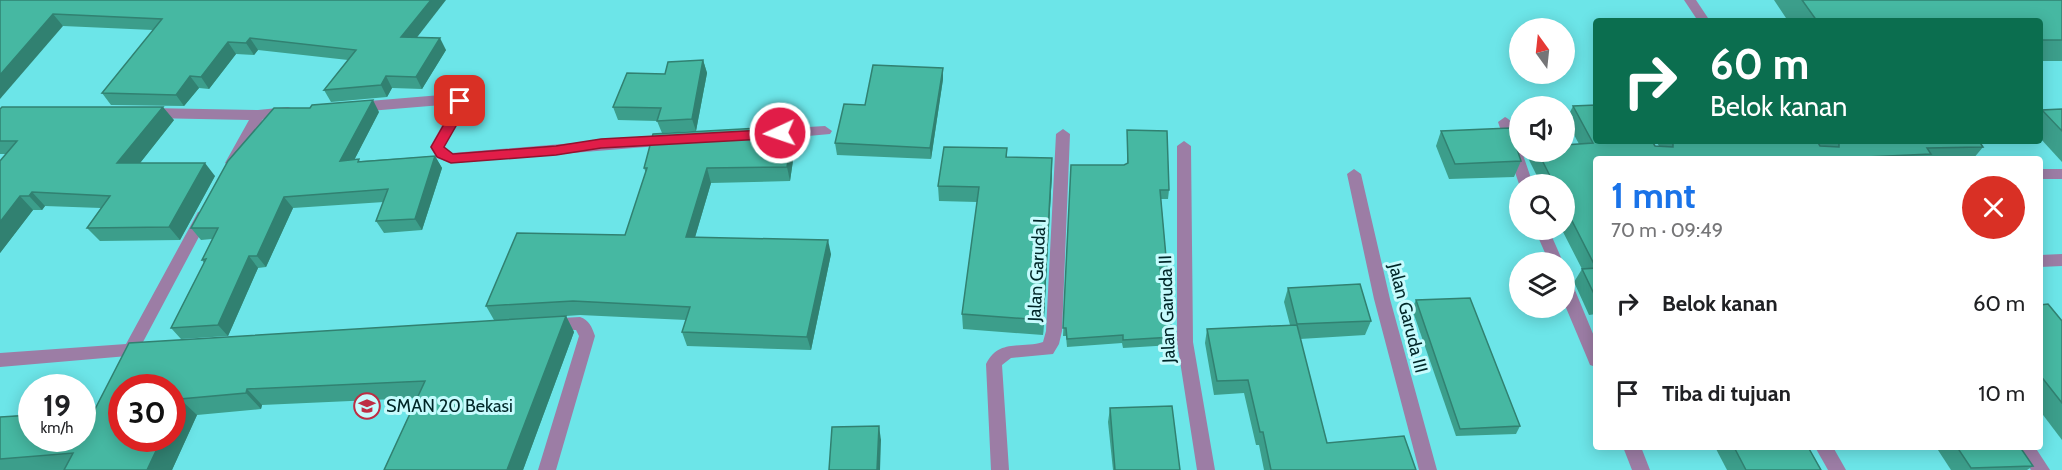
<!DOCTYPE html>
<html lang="id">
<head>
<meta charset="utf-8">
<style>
	:root { --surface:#fff; --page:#f2f2f2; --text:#202124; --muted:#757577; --accent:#1a73e8 }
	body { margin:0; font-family:Cabin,sans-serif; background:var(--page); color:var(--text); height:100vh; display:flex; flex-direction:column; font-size:22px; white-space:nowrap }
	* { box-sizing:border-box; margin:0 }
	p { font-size:20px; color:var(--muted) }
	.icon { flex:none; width:33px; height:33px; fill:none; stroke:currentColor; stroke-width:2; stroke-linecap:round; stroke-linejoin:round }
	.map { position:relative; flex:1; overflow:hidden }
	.sheet { position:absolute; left:1593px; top:156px; width:450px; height:294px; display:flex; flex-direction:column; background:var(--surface); border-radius:6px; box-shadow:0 3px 15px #0003 }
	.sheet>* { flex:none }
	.banner { position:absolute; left:1593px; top:18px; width:450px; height:126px; border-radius:6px; box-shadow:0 3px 15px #0003; background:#0b6e4f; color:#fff; overflow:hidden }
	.needle { width:39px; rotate:345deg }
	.buttons { position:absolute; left:1509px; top:18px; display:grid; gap:12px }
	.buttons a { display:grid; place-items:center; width:66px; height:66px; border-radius:50%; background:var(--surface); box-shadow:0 3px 15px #0003; font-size:30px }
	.speed { position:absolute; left:18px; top:374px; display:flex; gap:12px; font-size:30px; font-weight:700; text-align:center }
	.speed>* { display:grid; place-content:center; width:78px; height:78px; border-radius:50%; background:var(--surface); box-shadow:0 3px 15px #0003; line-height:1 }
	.speed small { font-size:15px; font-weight:400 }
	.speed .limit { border:9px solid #d22; background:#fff; color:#111 }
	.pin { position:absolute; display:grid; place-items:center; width:51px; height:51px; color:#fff; margin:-26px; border-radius:12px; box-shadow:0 3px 9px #0006 }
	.me { position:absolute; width:66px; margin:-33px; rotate:267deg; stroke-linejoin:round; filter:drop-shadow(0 0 4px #0008) }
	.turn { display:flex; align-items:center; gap:21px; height:126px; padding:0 18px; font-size:27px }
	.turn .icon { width:78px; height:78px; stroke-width:2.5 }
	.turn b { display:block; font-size:42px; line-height:51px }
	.round { display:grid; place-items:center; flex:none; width:63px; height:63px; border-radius:32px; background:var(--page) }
	.head { display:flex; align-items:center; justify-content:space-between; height:102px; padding:0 18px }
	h1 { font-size:36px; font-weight:700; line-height:45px; color:var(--accent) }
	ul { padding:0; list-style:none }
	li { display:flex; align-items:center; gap:18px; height:90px; padding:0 18px }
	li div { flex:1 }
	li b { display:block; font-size:22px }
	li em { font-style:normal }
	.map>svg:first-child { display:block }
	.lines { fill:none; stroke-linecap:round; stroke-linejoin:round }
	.minor { fill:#9c7da5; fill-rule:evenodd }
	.wall { fill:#3c9e8b }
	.shaded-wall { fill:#318171 }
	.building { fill:#46b8a2; stroke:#318171; stroke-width:1.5 }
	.route { fill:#e11d48; stroke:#92132f; stroke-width:1.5 }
	.labels { text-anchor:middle; stroke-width:6; stroke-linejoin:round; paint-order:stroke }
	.street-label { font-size:18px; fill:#002627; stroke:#c6fbfd }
	.poi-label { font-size:18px; fill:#002627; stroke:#c6fbfd; text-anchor:start }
</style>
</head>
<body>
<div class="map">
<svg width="2062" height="470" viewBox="0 0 2062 470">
	<rect width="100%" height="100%" fill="#6ce5e8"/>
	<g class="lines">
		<!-- minor -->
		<g class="minor">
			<path d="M 1684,0 L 1696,0 L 1710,21 L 1698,21 Z"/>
			<path d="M 453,94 L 465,98 L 468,105 L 444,147 L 452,153 L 670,135 L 677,140 L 670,145 L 451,163 L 437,158 L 430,147 L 454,104 L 357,112 L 350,107 L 357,102 Z"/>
			<path d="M 288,107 L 293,109 L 295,112 L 293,115 L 263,119 L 237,167 L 232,168 L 225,163 L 249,120 L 150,118 L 143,113 L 150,108 L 258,110 Z"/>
			<path d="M 1505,117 C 1515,121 1520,141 1520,152 L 1522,152 L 1533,184 L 1519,184 L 1498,122 Z"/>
			<path d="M 825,126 L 832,131 L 830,134 L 775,139 L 768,134 L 775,129 Z"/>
			<path d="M 1063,129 L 1070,134 L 1062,331 L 1059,344 L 1053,354 L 1011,358 L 1002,365 L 1009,470 L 991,470 L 986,364 C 999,338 1022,349 1043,342 L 1046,331 L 1056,134 Z"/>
			<path d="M 1184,141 L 1191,146 L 1193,342 L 1215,470 L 1197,470 L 1177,342 L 1177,146 Z"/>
			<path d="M 1354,169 L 1361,174 L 1390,299 L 1437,470 L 1419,470 L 1374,299 L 1347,174 Z"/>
			<rect x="2040" y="169" width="22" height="10"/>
			<path d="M 203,211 L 208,212 L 210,216 L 143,342 L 151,344 L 153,349 L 151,354 L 0,367 L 0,353 L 126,344 L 198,212 Z"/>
			<path d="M 1535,230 L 1549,230 L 1563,262 L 1549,262 Z"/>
			<path d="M 2062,254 L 2062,266 L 2040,267 L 2040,255 Z"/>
			<path d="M 1564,277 L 1569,279 L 1572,283 L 1596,341 L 1596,367 L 1590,365 L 1588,360 L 1564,303 Z"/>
			<path d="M 580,317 C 589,320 592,327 595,336 L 556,470 L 538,470 L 579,336 L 576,330 L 543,329 L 541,324 L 543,319 Z"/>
			<path d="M 1623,447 L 1641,447 L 1650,470 L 1632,470 Z"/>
			<path d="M 1815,447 L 1833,447 L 1846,470 L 1828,470 Z"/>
			<path d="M 2016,447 L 2035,447 L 2050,470 L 2031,470 Z"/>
		</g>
	</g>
	<!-- wall -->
	<g class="wall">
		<path d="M 0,0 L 416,38 L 446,50 L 422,89 L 392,88 L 387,97 L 331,102 L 324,90 L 348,60 L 258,50 L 254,55 L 236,54 L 209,89 L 199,88 L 184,106 L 111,105 L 102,93 L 153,30 L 63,26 Z"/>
		<path d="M 1774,0 L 2062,0 L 2062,61 L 2040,61 L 2040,21 L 1788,21 Z"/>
		<path d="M 703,60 L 707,73 L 696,131 L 662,133 L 657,121 L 618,120 L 613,107 Z"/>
		<path d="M 943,79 L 931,159 L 837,155 L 835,143 L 865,105 Z"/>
		<path d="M 1573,106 L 1655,146 L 1659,146 L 1656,141 L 1979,141 L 1983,147 L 1973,159 L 1596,159 L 1596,314 L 1589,315 L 1574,282 L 1582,269 L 1562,230 L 1564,230 L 1564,184 L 1541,184 L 1529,160 L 1532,152 L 1564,152 L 1579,144 L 1566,120 Z"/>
		<path d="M 0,109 L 174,120 L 140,163 L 215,176 L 180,240 L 100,241 L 87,228 L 101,208 L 45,206 L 42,210 L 33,210 L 0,253 L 5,154 L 0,154 Z"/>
		<path d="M 2062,109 L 2062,162 L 2040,138 L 2040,112 L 2042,110 Z"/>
		<path d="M 379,112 L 354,160 L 360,161 L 435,156 L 442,168 L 422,230 L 384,233 L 376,221 L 384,202 L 293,208 L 266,267 L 258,268 L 228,336 L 181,339 L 171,328 L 204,263 L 202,260 L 212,239 L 201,240 L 191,228 Z"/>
		<path d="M 793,126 L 796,140 L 790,181 L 711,183 L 695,237 L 831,254 L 811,350 L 687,346 L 682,332 L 686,320 L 580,315 L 566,316 L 574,332 L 523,470 L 384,470 L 417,398 L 262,405 L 261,409 L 197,415 L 172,470 L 0,470 L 0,417 L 95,409 L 494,320 L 486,306 L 625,235 L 646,173 L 644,168 Z"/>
		<path d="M 1127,130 L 1169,190 L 1168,199 L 1161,199 L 1167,268 L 1166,276 L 1162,276 L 1173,337 L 1172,345 L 1123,348 L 1122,343 L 1067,347 L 1066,336 L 1063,336 L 1071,165 L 1124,165 L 1127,164 Z"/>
		<path d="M 1441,131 L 1521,161 L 1514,177 L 1449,179 L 1436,146 Z"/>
		<path d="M 1007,148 L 1007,157 L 1052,173 L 1043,335 L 963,329 L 962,314 L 977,202 L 939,201 L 938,186 Z"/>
		<path d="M 1288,288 L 1371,321 L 1365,335 L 1300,339 L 1327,443 L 1416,470 L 1264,470 L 1259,445 L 1256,445 L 1244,393 L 1214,395 L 1205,343 L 1207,329 L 1290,325 L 1284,302 Z"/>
		<path d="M 1416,300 L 1520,426 L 1516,434 L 1456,436 L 1412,309 Z"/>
		<path d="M 2040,305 L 2062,321 L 2062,440 L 2040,411 Z"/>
		<path d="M 1110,408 L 1180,470 L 1113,470 L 1108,422 Z"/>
		<path d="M 1715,447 L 1808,447 L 1821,470 L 1727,470 Z"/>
		<path d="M 1936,447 L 2020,447 L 2033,466 L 2027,470 L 1951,470 Z"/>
	</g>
	<!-- shaded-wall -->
	<g class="shaded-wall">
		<path d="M 431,0 L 446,0 L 408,49 L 401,37 Z"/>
		<path d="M 53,14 L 63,26 L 0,99 L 0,75 Z"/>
		<path d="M 250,38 L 258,50 L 254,55 L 246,43 Z"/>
		<path d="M 440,38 L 446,50 L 422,89 L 416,77 Z"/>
		<path d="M 228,42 L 236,54 L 209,89 L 201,77 Z"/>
		<path d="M 703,60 L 707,73 L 696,131 L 692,119 Z"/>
		<path d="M 943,68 L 943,79 L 931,159 L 930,148 Z"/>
		<path d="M 190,76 L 199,88 L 184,106 L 176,95 Z"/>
		<path d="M 386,76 L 392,88 L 387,97 L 381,85 Z"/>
		<path d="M 373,100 L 379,112 L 348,172 L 340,161 Z"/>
		<path d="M 163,107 L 174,120 L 129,177 L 117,163 Z"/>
		<path d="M 793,126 L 796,140 L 790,181 L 787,167 Z"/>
		<path d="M 435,156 L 442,168 L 422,230 L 415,219 Z"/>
		<path d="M 1052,158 L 1052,173 L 1043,335 L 1043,320 Z"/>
		<path d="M 205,163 L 215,176 L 180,240 L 169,227 Z"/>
		<path d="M 707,168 L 711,183 L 691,251 L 686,237 Z"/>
		<path d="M 32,192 L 45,206 L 42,210 L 29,196 Z"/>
		<path d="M 20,196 L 33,210 L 0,253 L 0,222 Z"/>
		<path d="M 284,197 L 293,208 L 266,267 L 257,256 Z"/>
		<path d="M 828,240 L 831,254 L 811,350 L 807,337 Z"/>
		<path d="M 249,256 L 258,268 L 228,336 L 218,325 Z"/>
		<path d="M 566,316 L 574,332 L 523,470 L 507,470 Z"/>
		<path d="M 247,389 L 262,405 L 261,409 L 246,393 Z"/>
		<path d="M 180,399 L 197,415 L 172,470 L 147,470 L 162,438 L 172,438 L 172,416 Z"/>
		<path d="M 879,426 L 881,440 L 880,470 L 877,470 Z"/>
	</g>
	<!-- building -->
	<g class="building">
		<path d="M 0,0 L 431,0 L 401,37 L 440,38 L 416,77 L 386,76 L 381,85 L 324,90 L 356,50 L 250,38 L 246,43 L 228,42 L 201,77 L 190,76 L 176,95 L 102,93 L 162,19 L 53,14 L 0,75 Z"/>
		<path d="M 1802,0 L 2062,0 L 2062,40 L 2040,40 L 2040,21 L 1817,21 Z"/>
		<path d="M 703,60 L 692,119 L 657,121 L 661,108 L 613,107 L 627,73 L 665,74 L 668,62 Z"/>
		<path d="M 873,65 L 943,68 L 930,148 L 835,143 L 844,104 L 865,105 Z"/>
		<path d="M 373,100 L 340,161 L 359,159 L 358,162 L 435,156 L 415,219 L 376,221 L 388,189 L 284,197 L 257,256 L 249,256 L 218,325 L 171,328 L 206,259 L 202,260 L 218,228 L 191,228 L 228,161 L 274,108 L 310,108 L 312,105 Z"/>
		<path d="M 1596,105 L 1596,141 L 1652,141 L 1655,146 L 1673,147 L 1673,144 L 1671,141 L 1817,141 L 1820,146 L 1839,147 L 1839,144 L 1837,141 L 1979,141 L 1983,147 L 1927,148 L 1931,154 L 1822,159 L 1596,159 L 1596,298 L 1582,269 L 1596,268 L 1564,205 L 1564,184 L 1554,184 L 1538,152 L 1564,152 L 1564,145 L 1593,143 L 1573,106 Z"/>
		<path d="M 2,107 L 163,107 L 117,163 L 205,163 L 169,227 L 87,228 L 110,196 L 32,192 L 29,196 L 20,196 L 0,222 L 0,161 L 17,141 L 0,141 L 0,109 Z"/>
		<path d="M 2062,109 L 2062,131 L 2042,110 Z"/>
		<path d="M 793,126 L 787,167 L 707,168 L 686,237 L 828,240 L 807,337 L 682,332 L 690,307 L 573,301 L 486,306 L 517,233 L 625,235 L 647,168 L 644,168 L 653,134 Z"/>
		<path d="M 1510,128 L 1521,161 L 1455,164 L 1441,131 Z"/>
		<path d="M 1127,130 L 1167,131 L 1169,190 L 1160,190 L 1167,268 L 1160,268 L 1173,337 L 1123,340 L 1123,335 L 1067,339 L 1066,328 L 1063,328 L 1071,165 L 1124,165 L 1128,163 Z"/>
		<path d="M 944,147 L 1007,148 L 1006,157 L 1052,158 L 1043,320 L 962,314 L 979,187 L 938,186 Z"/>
		<path d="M 1360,284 L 1371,321 L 1297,324 L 1288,288 Z"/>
		<path d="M 1470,298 L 1520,426 L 1460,429 L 1416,300 Z"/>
		<path d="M 2048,304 L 2062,321 L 2062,403 L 2040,375 L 2040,305 Z"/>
		<path d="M 566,316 L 507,470 L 384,470 L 425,381 L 247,389 L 246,393 L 180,399 L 172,416 L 172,387 L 122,387 L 122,438 L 162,438 L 147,470 L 64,470 L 73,453 L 0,459 L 0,417 L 32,415 L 32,438 L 82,438 L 82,410 L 95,409 L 129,343 Z"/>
		<path d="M 1297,325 L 1327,443 L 1404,436 L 1416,470 L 1271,470 L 1263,432 L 1260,432 L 1248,380 L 1217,381 L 1207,329 Z"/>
		<path d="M 1172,406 L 1180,470 L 1115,470 L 1110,408 Z"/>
		<path d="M 879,426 L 877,470 L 829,470 L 832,427 Z"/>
		<path d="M 1734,447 L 1808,447 L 1821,470 L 1746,470 Z"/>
		<path d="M 1957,447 L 2020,447 L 2033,466 L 1971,468 Z"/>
	</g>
	<!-- route -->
	<path class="route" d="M 460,96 L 464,98 L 468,105 L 444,147 L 453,154 L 556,146 L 601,139 L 780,129 L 787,133 L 780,138 L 601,148 L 556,155 L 451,163 L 437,157 L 431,147 L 455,105 L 454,101 Z"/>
	<!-- icons -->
	<defs>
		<g id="school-ring" transform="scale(1.35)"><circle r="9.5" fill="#c6fbfd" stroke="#be2d43" stroke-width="1.5"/><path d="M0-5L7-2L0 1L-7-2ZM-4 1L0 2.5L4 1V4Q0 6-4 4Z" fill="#be2d43"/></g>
	</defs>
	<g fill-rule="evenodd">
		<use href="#school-ring" x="367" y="406"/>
	</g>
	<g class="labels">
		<!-- street labels -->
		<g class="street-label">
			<text transform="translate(1037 270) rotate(-87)" y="6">Jalan Garuda I</text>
			<text transform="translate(1167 309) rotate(-92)" y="6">Jalan Garuda II</text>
			<text transform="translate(1408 318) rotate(76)" y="6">Jalan Garuda III</text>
		</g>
		<!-- poi labels -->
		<g class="poi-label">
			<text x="386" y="412">SMAN 20 Bekasi</text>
		</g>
	</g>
</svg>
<div class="buttons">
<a><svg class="needle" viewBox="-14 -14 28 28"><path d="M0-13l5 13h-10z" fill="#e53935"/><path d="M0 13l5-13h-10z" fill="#757577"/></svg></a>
<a><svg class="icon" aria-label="sound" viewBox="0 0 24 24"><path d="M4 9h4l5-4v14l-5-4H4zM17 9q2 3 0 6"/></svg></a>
<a><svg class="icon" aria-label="search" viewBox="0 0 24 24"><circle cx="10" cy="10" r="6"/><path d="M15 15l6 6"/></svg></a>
<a><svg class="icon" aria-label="layers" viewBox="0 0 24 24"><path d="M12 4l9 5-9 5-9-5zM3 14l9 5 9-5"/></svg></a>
</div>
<div class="speed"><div>19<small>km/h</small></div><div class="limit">30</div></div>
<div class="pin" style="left:460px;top:101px;background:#d93025"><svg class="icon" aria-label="arrive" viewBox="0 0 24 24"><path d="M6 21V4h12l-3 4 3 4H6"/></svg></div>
<svg class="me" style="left:780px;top:133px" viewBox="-20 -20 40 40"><circle r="17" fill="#e11d48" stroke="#fff" stroke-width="3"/><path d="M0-11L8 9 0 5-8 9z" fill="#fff"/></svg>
<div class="banner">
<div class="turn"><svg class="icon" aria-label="right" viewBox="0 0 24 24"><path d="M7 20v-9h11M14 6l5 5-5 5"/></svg><div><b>60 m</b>Belok kanan</div></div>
</div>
<section class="sheet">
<div class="head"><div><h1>1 mnt</h1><p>70 m · 09:49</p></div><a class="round" style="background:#d93025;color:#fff"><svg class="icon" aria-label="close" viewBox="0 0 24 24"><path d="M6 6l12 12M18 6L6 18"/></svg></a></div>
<ul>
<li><svg class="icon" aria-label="right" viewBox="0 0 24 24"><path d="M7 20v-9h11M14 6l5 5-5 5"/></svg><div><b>Belok kanan</b></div><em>60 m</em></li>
<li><svg class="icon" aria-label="arrive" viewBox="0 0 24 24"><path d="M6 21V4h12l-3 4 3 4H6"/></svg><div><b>Tiba di tujuan</b></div><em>10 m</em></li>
</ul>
</section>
</div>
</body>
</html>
